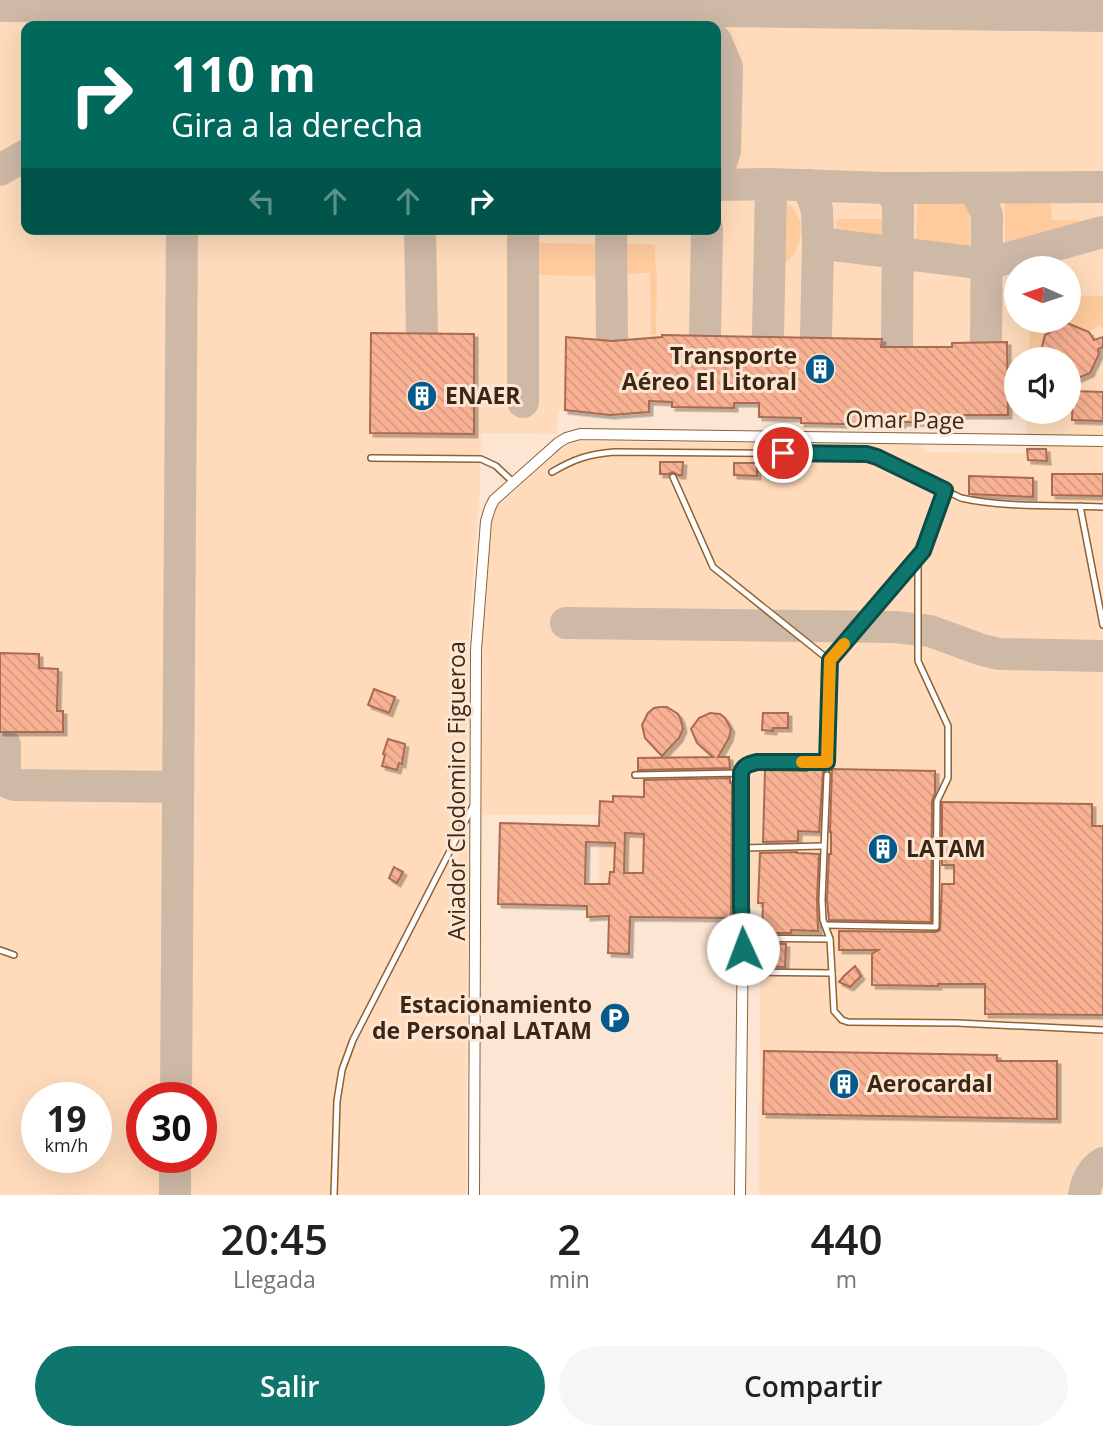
<!DOCTYPE html>
<html lang="es">
<head>
<meta charset="utf-8">
<style>
	:root { --surface:#fff; --page:#f6f6f6; --text:#202124; --muted:#757577; --accent:#0f766e }
	body { margin:0; font-family:"Open Sans",sans-serif; background:var(--page); color:var(--text); height:100vh; display:flex; flex-direction:column; font-size:26px; white-space:nowrap }
	* { box-sizing:border-box; margin:0 }
	p { font-size:23px; color:var(--muted) }
	.icon { flex:none; width:38px; height:38px; fill:none; stroke:currentColor; stroke-width:2; stroke-linecap:round; stroke-linejoin:round }
	.map { position:relative; height:1195px; overflow:hidden }
	.details { display:flex; flex-direction:column; background:var(--surface); flex:1 }
	.details>* { flex:none }
	.guide { position:absolute; left:21px; top:21px; width:700px; height:214px; border-radius:14px; box-shadow:0 7px 28px #0002; background:#00695c; color:#fff; overflow:hidden }
	.needle { width:46px; rotate:273deg }
	.tools { position:absolute; left:1004px; top:256px; display:grid; gap:14px }
	.tools a { display:grid; place-items:center; width:77px; height:77px; border-radius:50%; background:var(--surface); box-shadow:0 7px 28px #0002; font-size:35px }
	.speed { position:absolute; left:21px; top:1082px; display:flex; gap:14px; font-size:35px; font-weight:700; text-align:center }
	.speed>* { display:grid; place-content:center; width:91px; height:91px; border-radius:50%; background:var(--surface); box-shadow:0 7px 28px #0002; line-height:1 }
	.speed small { font-size:18px; font-weight:400 }
	.speed .limit { border:10px solid #d22; background:#fff; color:#111 }
	.pin { position:absolute; display:grid; place-items:center; width:60px; height:60px; color:#fff; margin:-30px; border:4px solid #fff; border-radius:50%; box-shadow:0 2px 7px #0007 }
	.me { position:absolute; width:77px; margin:-38px; rotate:358deg; stroke-linejoin:round; filter:drop-shadow(0 0 5px #0008) }
	.turn { display:flex; align-items:center; gap:24px; height:147px; padding:0 35px; font-size:32px }
	.turn .icon { width:91px; height:91px; stroke-width:2.5 }
	.turn b { display:block; font-size:49px; line-height:60px }
	.lanes { display:flex; align-items:center; height:66px; padding:0 35px; background:#0003; justify-content:center; gap:35px; direction:ltr }
	.lanes .off { opacity:.35 }
	.eta { display:flex; justify-content:space-evenly; align-items:center; height:119px; text-align:center }
	.eta b { font-size:42px; font-weight:600; line-height:49px }
	.primary-button { display:flex; gap:14px; margin-top:auto; padding:14px 35px }
	.primary-button a { flex:1; height:80px; border-radius:42px; background:var(--accent); color:#fff; font-size:28px; font-weight:600; line-height:80px; text-align:center }
	.primary-button a+a { background:var(--page); color:var(--text) }
	.map>svg:first-child { display:block }
	.built { fill:#ffdbbb; fill-rule:evenodd }
	.green { fill:#ffcb9d }
	.lines { fill:none; stroke-linecap:round; stroke-linejoin:round }
	.taxiway { stroke:#ceb8a6; stroke-width:32 }
	.building { fill:url(#building-back-hatch); stroke:#a96c52; stroke-width:2; fill-rule:evenodd; filter:url(#shadow) }
	.service-casing { stroke:#8f6133; stroke-width:8 }
	.minor-casing { stroke:#8f6133; stroke-width:12 }
	.service { stroke:#fff; stroke-width:5 }
	.minor { stroke:#fff; stroke-width:10 }
	.route-casing { stroke:#0a4d48; stroke-width:18 }
	.route { stroke:#0f766e; stroke-width:12 }
	.slow { stroke:#f59e0b; stroke-width:12 }
	.labels { text-anchor:middle; stroke-width:6; stroke-linejoin:round; paint-order:stroke }
	.poi-label { font-size:23px; font-weight:bold; fill:#3b2714; stroke:#fce6d3; text-anchor:start }
	.street-label { font-size:23px; fill:#3b2714; stroke:#fce6d3 }
</style>
</head>
<body>
<div class="map">
<svg width="1103" height="1195" viewBox="0 0 1103 1195">
	<defs>
		<pattern id="building-back-hatch" width="6" height="6" patternUnits="userSpaceOnUse" patternTransform="scale(1.75)"><rect width="6" height="6" fill="#f9b193"/><path d="M-1 5l2 2M0 0l6 6M5-1l2 2" fill="none" stroke="#d6987e"/></pattern>
		<filter id="shadow"><feDropShadow dx="3.5" dy="3.5" stdDeviation="0" flood-color="#0004"/></filter>
	</defs>
	<rect width="100%" height="100%" fill="#fce6d3"/>
	<!-- built -->
	<path class="built" d="M 0,0 L 1103,0 L 1103,1195 L 759,1195 L 760,966 L 762,910 L 758,907 L 731,906 L 630,917 L 629,954 L 608,953 L 609,917 L 587,917 L 587,884 L 598,883 L 599,815 L 482,815 L 483,623 L 491,524 L 497,507 L 561,449 L 568,445 L 581,441 L 922,445 L 923,452 L 1027,453 L 1027,419 L 1008,415 L 952,415 L 943,423 L 902,422 L 879,425 L 801,423 L 801,418 L 759,400 L 734,403 L 734,408 L 649,402 L 649,412 L 610,415 L 558,410 L 557,434 L 481,433 L 480,489 L 468,646 L 466,806 L 439,858 L 453,865 L 464,844 L 468,847 L 466,1195 L 0,1195 ZM 26,26 L 716,26 L 716,229 L 26,229 ZM 1017,268 L 1069,268 L 1069,320 L 1017,320 ZM 1017,359 L 1069,359 L 1069,411 L 1017,411 ZM 37,1097 L 96,1097 L 96,1157 L 37,1157 ZM 142,1097 L 201,1097 L 201,1157 L 142,1157 Z"/>
	<!-- green -->
	<g class="green">
		<path d="M 917,200 L 966,201 L 969,206 L 970,250 L 916,243 Z"/>
		<path d="M 784,201 C 808,213 805,251 783,264 Z"/>
		<path d="M 1005,203 L 1051,203 L 1052,220 L 1095,221 L 1095,222 L 1005,247 Z"/>
		<path d="M 837,219 L 882,219 L 881,239 L 835,235 Z"/>
		<path d="M 538,243 L 598,244 L 598,272 L 595,276 L 541,275 L 539,272 Z"/>
		<path d="M 619,243 L 655,245 L 655,264 L 657,271 L 656,335 L 651,335 L 651,333 L 650,273 L 618,274 Z"/>
		<path d="M 1069,296 L 1103,296 L 1103,331 L 1100,325 L 1089,332 L 1067,323 L 1045,335 L 1039,356 L 1041,359 L 1029,359 L 1030,320 L 1069,320 Z"/>
	</g>
	<g class="lines">
		<!-- taxiway -->
		<g class="taxiway">
			<path d="M 0,6 L 282,7 L 661,13 L 724,11 L 1103,16"/>
			<path d="M 716,41 L 727,67 L 725,151 L 721,163 L 716,170"/>
			<path d="M 0,170 L 26,155"/>
			<path d="M 716,185 L 771,184 L 885,188 L 1103,187"/>
			<path d="M 808,185 L 817,210 L 818,243 L 816,338"/>
			<path d="M 885,188 C 893,191 895,197 898,205 L 897,347"/>
			<path d="M 972,188 L 981,201 L 987,215 L 986,342"/>
			<path d="M 420,229 L 422,333"/>
			<path d="M 611,229 L 612,341"/>
			<path d="M 818,243 L 987,264 L 1103,232"/>
			<path d="M 705,335 L 707,229"/>
			<path d="M 768,336 L 771,184"/>
			<path d="M 523,402 L 523,229"/>
			<path d="M 566,623 L 895,627 L 930,631 L 982,650 L 999,654 L 1103,656"/>
			<path d="M 5,745 L 5,776 L 9,783 L 14,785 L 178,787"/>
			<path d="M 176,1097 L 182,229"/>
			<path d="M 175,1195 L 175,1157"/>
			<path d="M 1084,1195 C 1086,1182 1092,1170 1103,1163"/>
		</g>
	</g>
	<!-- building -->
	<g class="building">
		<path d="M 1067,323 L 1089,332 L 1094,340 L 1103,337 L 1103,347 L 1098,349 L 1099,354 L 1090,373 L 1069,382 L 1069,359 L 1039,359 L 1045,335 Z"/>
		<path d="M 371,333 L 474,334 L 474,434 L 370,433 Z"/>
		<path d="M 662,335 L 876,339 L 882,339 L 881,347 L 952,347 L 952,343 L 1007,342 L 1008,415 L 943,415 L 943,423 L 902,422 L 902,424 L 880,425 L 801,423 L 801,418 L 759,417 L 759,403 L 734,403 L 734,408 L 672,407 L 672,402 L 649,401 L 649,412 L 610,415 L 565,410 L 566,337 L 612,341 L 662,337 Z"/>
		<path d="M 1073,391 L 1103,392 L 1103,421 L 1072,420 Z"/>
		<path d="M 1027,449 L 1046,449 L 1047,461 L 1028,460 Z"/>
		<path d="M 660,462 L 683,462 L 682,475 L 678,475 L 673,472 L 668,474 L 660,474 Z"/>
		<path d="M 734,463 L 757,463 L 757,476 L 734,475 Z"/>
		<path d="M 1052,474 L 1103,474 L 1103,496 L 1052,495 Z"/>
		<path d="M 969,476 L 1033,478 L 1033,497 L 969,494 Z"/>
		<path d="M 0,653 L 39,654 L 39,668 L 58,669 L 57,711 L 63,711 L 63,732 L 0,732 Z"/>
		<path d="M 374,689 L 395,697 L 389,713 L 368,705 Z"/>
		<path d="M 660,707 L 667,707 L 678,714 L 681,720 L 683,729 L 679,738 L 662,756 L 645,738 L 642,725 L 648,713 L 654,708 Z"/>
		<path d="M 710,713 L 720,714 L 725,718 L 731,729 L 729,738 L 718,757 L 729,757 L 730,768 L 638,770 L 638,758 L 713,757 L 697,743 L 691,729 L 699,718 Z"/>
		<path d="M 763,713 L 788,713 L 788,728 L 773,728 L 773,731 L 762,730 Z"/>
		<path d="M 388,739 L 405,744 L 402,764 L 399,763 L 397,770 L 382,766 L 385,755 L 383,754 Z"/>
		<path d="M 807,768 L 822,769 L 823,772 L 819,832 L 798,831 L 798,841 L 763,842 L 765,770 L 807,771 Z"/>
		<path d="M 832,769 L 935,771 L 935,793 L 932,801 L 931,922 L 829,920 L 827,900 L 829,854 L 831,854 L 831,832 L 830,832 Z"/>
		<path d="M 730,778 L 730,783 L 732,783 L 731,918 L 630,917 L 629,954 L 608,953 L 609,916 L 587,917 L 587,906 L 498,904 L 500,823 L 599,826 L 600,801 L 613,802 L 613,796 L 644,797 L 644,780 ZM 625,833 L 644,834 L 643,873 L 624,873 ZM 586,842 L 615,843 L 614,872 L 610,872 L 609,884 L 585,884 Z"/>
		<path d="M 942,802 L 1092,804 L 1092,826 L 1103,826 L 1103,1015 L 985,1014 L 985,984 L 938,984 L 938,986 L 872,985 L 872,954 L 878,950 L 839,950 L 839,931 L 936,932 L 940,930 L 942,884 L 954,884 L 954,865 L 942,865 Z"/>
		<path d="M 797,852 L 797,853 L 819,854 L 817,900 L 818,931 L 791,930 L 791,933 L 762,933 L 763,903 L 758,903 L 760,853 Z"/>
		<path d="M 394,867 L 403,872 L 397,883 L 389,878 Z"/>
		<path d="M 761,943 L 786,944 L 785,967 L 760,966 Z"/>
		<path d="M 855,966 L 861,976 L 850,987 L 839,982 L 844,976 Z"/>
		<path d="M 764,1051 L 997,1055 L 997,1061 L 1057,1061 L 1057,1119 L 763,1114 Z"/>
	</g>
	<g class="lines">
		<!-- service casing -->
		<g class="service-casing">
			<g id="service">
				<path d="M 371,458 L 481,459 L 496,466 L 513,482"/>
				<path d="M 552,472 C 574,459 589,454 614,452 L 867,454 L 877,457 L 961,498 C 1005,508 1058,505 1103,507"/>
				<path d="M 673,477 L 713,567 L 829,660"/>
				<path d="M 1080,506 L 1103,625"/>
				<path d="M 827,769 L 829,660 L 923,551 L 945,490"/>
				<path d="M 741,773 C 744,765 749,764 757,762 L 827,762"/>
				<path d="M 635,775 L 741,773 L 741,906 L 743,928"/>
				<path d="M 827,775 L 822,900 L 823,920 L 830,939 L 832,973"/>
				<path d="M 742,848 L 823,846"/>
				<path d="M 825,925 L 936,927 L 937,801 L 948,778 L 948,726 L 918,661 L 918,556"/>
				<path d="M 743,938 L 830,939"/>
				<path d="M 0,950 L 14,955"/>
				<path d="M 743,972 L 832,973 L 834,1011 L 842,1020 L 848,1022 L 957,1023 L 1103,1030"/>
				<path d="M 334,1195 L 337,1101 L 342,1070 L 353,1040 L 473,806"/>
			</g>
		</g>
		<!-- minor casing -->
		<g class="minor-casing">
			<g id="minor">
				<path d="M 474,1195 L 476,650 L 486,521 L 490,508 L 494,500 L 558,443 L 566,438 L 580,434 L 1103,441"/>
				<path d="M 740,1195 L 743,928"/>
			</g>
		</g>
		<!-- service -->
		<use href="#service" class="service"/>
		<!-- minor -->
		<use href="#minor" class="minor"/>
	</g>
	<g class="lines">
		<!-- route casing -->
		<g class="route-casing">
			<path id="route" d="M 743,949 L 741,906 L 741,773 C 744,765 749,764 757,762 L 827,762 L 830,660 L 923,551 L 945,490 L 877,457 L 867,454 L 783,453"/>
		</g>
		<!-- route -->
		<use href="#route" class="route"/>
		<!-- slow -->
		<path class="slow" d="M 802,762 L 827,762 L 830,660 L 844,644"/>
	</g>
	<!-- icons -->
	<defs>
		<g id="building-disc" transform="scale(1.575)"><circle r="9.5" fill="#045a8c" stroke="#fce6d3"/><path d="M-4-6H4V6H1V3H-1V6H-4ZM-2.5-4.3h1.7v1.8h-1.7ZM.8-4.3h1.7v1.8H.8ZM-2.5-1h1.7V.8h-1.7ZM.8-1h1.7V.8H.8Z" fill="#fff"/></g>
		<g id="parking-disc" transform="scale(1.575)"><circle r="9.5" fill="#045a8c" stroke="#fce6d3"/><path d="M-3.5-5.5H1a3.5 3.5 0 0 1 0 7H-1V5.5H-3.5ZM-1-3.4V-.6H.8a1.4 1.4 0 0 0 0-2.8Z" fill="#fff"/></g>
	</defs>
	<g fill-rule="evenodd">
		<use href="#building-disc" x="820" y="369"/>
		<use href="#building-disc" x="422" y="396"/>
		<use href="#building-disc" x="883" y="849"/>
		<use href="#parking-disc" x="615" y="1018"/>
		<use href="#building-disc" x="844" y="1084"/>
	</g>
	<g class="labels">
		<!-- poi labels -->
		<g class="poi-label">
			<text x="797" y="364" text-anchor="end">Transporte<tspan x="797" dy="26">Aéreo El Litoral</tspan></text>
			<text x="445" y="404">ENAER</text>
			<text x="906" y="857">LATAM</text>
			<text x="592" y="1013" text-anchor="end">Estacionamiento<tspan x="592" dy="26">de Personal LATAM</tspan></text>
			<text x="867" y="1092">Aerocardal</text>
		</g>
		<!-- street labels -->
		<g class="street-label">
			<text transform="translate(905 420) rotate(1)" y="8">Omar Page</text>
			<text transform="translate(457 791) rotate(-90)" y="8">Aviador Clodomiro Figueroa</text>
		</g>
	</g>
</svg>
<div class="tools">
<a><svg class="needle" viewBox="-14 -14 28 28"><path d="M0-13l5 13h-10z" fill="#e53935"/><path d="M0 13l5-13h-10z" fill="#757577"/></svg></a>
<a><svg class="icon" aria-label="sound" viewBox="0 0 24 24"><path d="M4 9h4l5-4v14l-5-4H4zM17 9q2 3 0 6"/></svg></a>
</div>
<div class="speed"><div>19<small>km/h</small></div><div class="limit">30</div></div>
<div class="pin" style="left:783px;top:453px;background:#d93025"><svg class="icon" aria-label="arrive" viewBox="0 0 24 24"><path d="M6 21V4h12l-3 4 3 4H6"/></svg></div>
<svg class="me" style="left:743px;top:949px" viewBox="-20 -20 40 40"><circle r="19" fill="#fff"/><path d="M0-13L10 11 0 6-10 11z" fill="#0f766e"/></svg>
<div class="guide">
<div class="turn"><svg class="icon" aria-label="right" viewBox="0 0 24 24"><path d="M7 20v-9h11M14 6l5 5-5 5"/></svg><div><b>110 m</b>Gira a la derecha</div></div>
<div class="lanes"><svg class="icon off" aria-label="left" viewBox="0 0 24 24"><path d="M17 20v-9H6M10 6l-5 5 5 5"/></svg><svg class="icon off" aria-label="ahead" viewBox="0 0 24 24"><path d="M12 20V5M6 11l6-6 6 6"/></svg><svg class="icon off" aria-label="ahead" viewBox="0 0 24 24"><path d="M12 20V5M6 11l6-6 6 6"/></svg><svg class="icon" aria-label="right" viewBox="0 0 24 24"><path d="M7 20v-9h11M14 6l5 5-5 5"/></svg></div>
</div>
</div>
<section class="details">
<div class="eta">
<div><b>20:45</b><p>Llegada</p></div>
<div><b>2</b><p>min</p></div>
<div><b>440</b><p>m</p></div>
</div>
<div class="primary-button"><a>Salir</a><a>Compartir</a></div>
</section>
</body>
</html>
